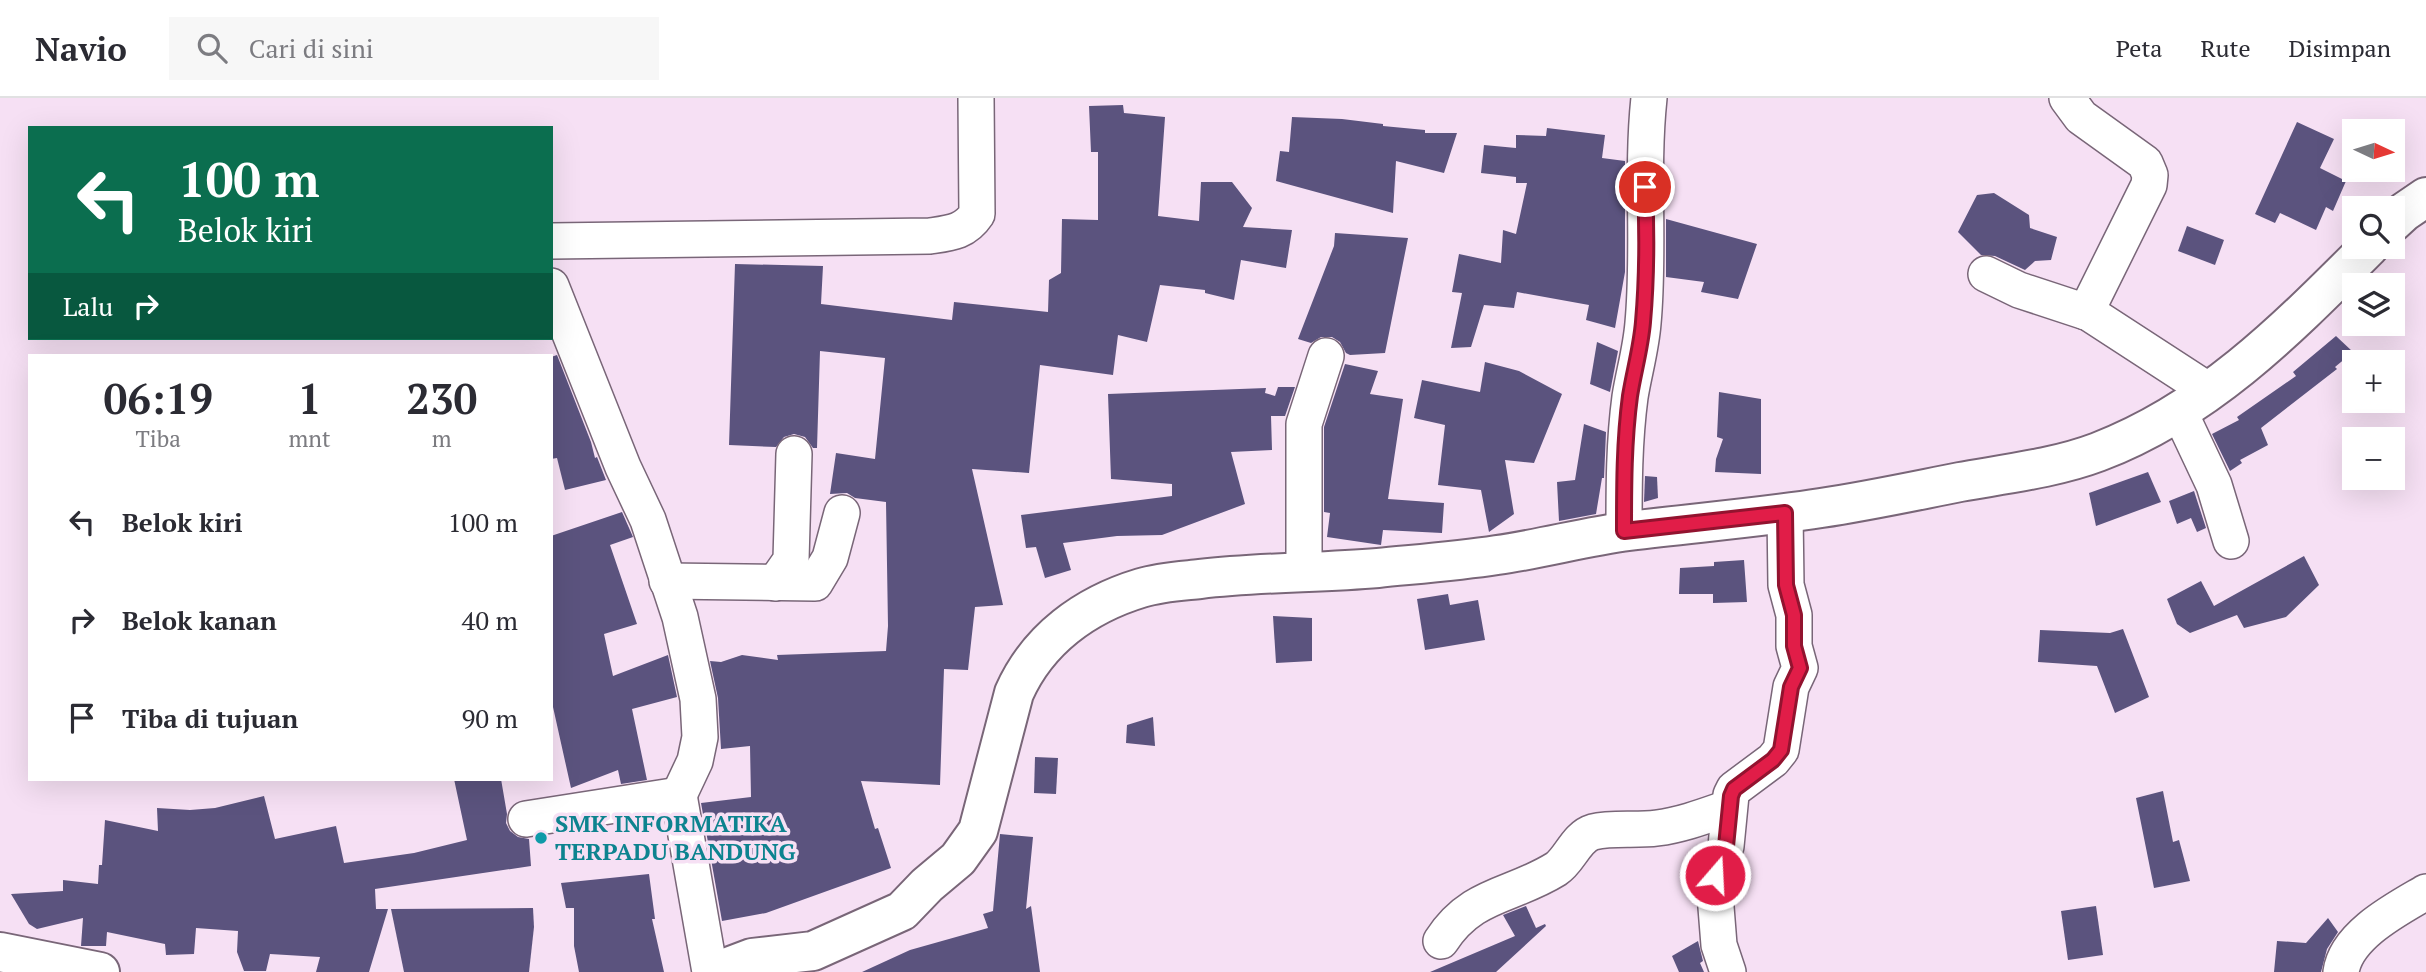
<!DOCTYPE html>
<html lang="id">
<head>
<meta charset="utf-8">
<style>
	:root { --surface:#fff; --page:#f7f7f7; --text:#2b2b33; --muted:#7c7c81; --line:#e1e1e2 }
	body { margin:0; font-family:"PT Serif",serif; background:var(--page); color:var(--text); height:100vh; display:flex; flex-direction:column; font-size:26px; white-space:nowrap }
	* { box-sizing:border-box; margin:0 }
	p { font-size:23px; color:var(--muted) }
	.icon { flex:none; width:38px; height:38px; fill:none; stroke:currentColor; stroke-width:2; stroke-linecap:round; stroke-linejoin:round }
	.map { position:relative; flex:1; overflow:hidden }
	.drawer { position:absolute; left:28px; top:256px; width:525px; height:427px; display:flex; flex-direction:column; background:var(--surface); border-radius:0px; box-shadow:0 7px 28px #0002 }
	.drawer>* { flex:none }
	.hud { position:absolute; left:28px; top:28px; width:525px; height:214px; border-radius:0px; box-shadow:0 7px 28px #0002; background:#0b6e4f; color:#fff; overflow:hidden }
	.needle { width:46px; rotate:94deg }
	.tools { position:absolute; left:2342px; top:21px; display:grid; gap:14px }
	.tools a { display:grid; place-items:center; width:63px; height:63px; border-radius:0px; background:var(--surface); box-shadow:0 7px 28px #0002; font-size:35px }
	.pin { position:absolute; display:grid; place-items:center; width:60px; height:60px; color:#fff; margin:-30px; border:4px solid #fff; border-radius:50%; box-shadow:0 2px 7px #0007 }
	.me { position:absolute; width:77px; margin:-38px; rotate:19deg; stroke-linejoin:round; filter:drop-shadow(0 0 5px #0008) }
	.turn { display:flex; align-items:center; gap:24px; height:147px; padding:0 35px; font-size:32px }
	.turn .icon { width:91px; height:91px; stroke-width:2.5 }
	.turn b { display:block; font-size:49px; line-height:60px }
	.then { display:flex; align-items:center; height:66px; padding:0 35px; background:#0003; gap:14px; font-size:26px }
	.eta { display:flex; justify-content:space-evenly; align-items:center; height:119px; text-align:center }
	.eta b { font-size:42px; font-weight:700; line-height:49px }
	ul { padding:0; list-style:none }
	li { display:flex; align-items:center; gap:21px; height:98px; padding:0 35px }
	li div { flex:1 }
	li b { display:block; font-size:26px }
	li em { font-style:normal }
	header { display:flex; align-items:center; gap:42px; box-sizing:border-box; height:98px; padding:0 35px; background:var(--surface); border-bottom:2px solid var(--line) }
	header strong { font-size:33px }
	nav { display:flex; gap:38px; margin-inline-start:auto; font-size:24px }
	.search { width:490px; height:63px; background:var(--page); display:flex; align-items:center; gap:18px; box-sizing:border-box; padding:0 24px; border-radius:0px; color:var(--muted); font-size:26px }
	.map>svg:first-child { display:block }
	.building { fill:#5b537e }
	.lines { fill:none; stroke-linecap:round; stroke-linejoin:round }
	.minor-casing { stroke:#796678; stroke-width:38 }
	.major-casing { stroke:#796678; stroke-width:42 }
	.minor { stroke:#fff; stroke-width:35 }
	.major { stroke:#fff; stroke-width:38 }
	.route-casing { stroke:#92132f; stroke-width:18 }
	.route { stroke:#e11d48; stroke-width:12 }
	.culture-dot { fill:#0f9aa8; stroke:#f6e0f4; stroke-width:2.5 }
	.labels { text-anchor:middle; stroke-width:7; stroke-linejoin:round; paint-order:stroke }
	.culture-label { font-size:24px; font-weight:bold; fill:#0d838f; stroke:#f6e0f4; text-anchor:start }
</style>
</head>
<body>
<header>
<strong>Navio</strong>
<div class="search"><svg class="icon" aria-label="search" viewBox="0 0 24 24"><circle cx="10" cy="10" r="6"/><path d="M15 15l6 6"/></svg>Cari di sini</div>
<nav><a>Peta</a><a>Rute</a><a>Disimpan</a></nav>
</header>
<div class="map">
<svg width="2426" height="874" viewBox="0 0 2426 874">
	<rect width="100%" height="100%" fill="#f6e0f4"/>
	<!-- building -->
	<g class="building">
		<path d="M 1123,7 L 1124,15 L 1165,19 L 1158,118 L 1199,123 L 1201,84 L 1232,84 L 1252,110 L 1243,129 L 1292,132 L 1286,170 L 1241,162 L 1234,202 L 1205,195 L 1205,192 L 1160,187 L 1147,244 L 1118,237 L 1113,277 L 1040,267 L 1029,375 L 972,371 L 1003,507 L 975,509 L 968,572 L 944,571 L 940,687 L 861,683 L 875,731 L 878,730 L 891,770 L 766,815 L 722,823 L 701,705 L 751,699 L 750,648 L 721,651 L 718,600 L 710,563 L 721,564 L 742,557 L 778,562 L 777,557 L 886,553 L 888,528 L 886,404 L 855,400 L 847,395 L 830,396 L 836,355 L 875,361 L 885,260 L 820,253 L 817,350 L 813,350 L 805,339 L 794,336 L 784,339 L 776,349 L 729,347 L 735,166 L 823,168 L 821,206 L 952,222 L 954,204 L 1048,214 L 1049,182 L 1061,175 L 1062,121 L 1098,122 L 1098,54 L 1091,54 L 1089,8 Z"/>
		<path d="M 1292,19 L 1342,21 L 1383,26 L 1383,28 L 1425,32 L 1425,35 L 1457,35 L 1444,75 L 1396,63 L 1393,115 L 1276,83 L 1280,53 L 1289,54 Z"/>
		<path d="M 2297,24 L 2334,41 L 2320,70 L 2346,83 L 2333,113 L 2326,109 L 2316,132 L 2280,115 L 2275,125 L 2255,116 Z"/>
		<path d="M 1547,30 L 1605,37 L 1602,60 L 1625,63 L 1625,174 L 1615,230 L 1586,222 L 1589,207 L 1517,194 L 1514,210 L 1484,207 L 1471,249 L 1451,250 L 1462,195 L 1452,194 L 1459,156 L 1501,165 L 1503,132 L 1516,136 L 1527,85 L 1516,85 L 1516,79 L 1481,75 L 1484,47 L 1516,50 L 1516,37 L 1546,38 Z"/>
		<path d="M 1994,95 L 2029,117 L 2030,130 L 2057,139 L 2051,162 L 2035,163 L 2025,172 L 1995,158 L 1981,157 L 1958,134 L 1977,97 Z"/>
		<path d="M 1666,121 L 1757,146 L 1738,201 L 1701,194 L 1704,184 L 1666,179 Z"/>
		<path d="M 2187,128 L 2224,142 L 2215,167 L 2178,153 Z"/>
		<path d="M 1335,135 L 1408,140 L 1385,255 L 1350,257 L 1346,255 L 1340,244 L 1332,239 L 1321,239 L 1311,245 L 1298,241 L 1334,148 Z"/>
		<path d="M 2336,238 L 2353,254 L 2335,269 L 2337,271 L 2261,330 L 2268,347 L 2240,362 L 2242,365 L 2230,373 L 2212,336 L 2239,322 L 2237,319 L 2296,278 L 2293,274 Z"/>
		<path d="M 1597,244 L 1618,253 L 1610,294 L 1590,286 Z"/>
		<path d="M 557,257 L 591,344 L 595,360 L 597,359 L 606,382 L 565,392 L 557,360 L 551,361 L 551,259 Z"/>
		<path d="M 1485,264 L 1519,273 L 1562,296 L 1534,365 L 1505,362 L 1514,416 L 1489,434 L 1481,392 L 1438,387 L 1445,327 L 1414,320 L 1422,282 L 1480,294 Z"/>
		<path d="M 1345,266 L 1378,273 L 1370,296 L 1403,301 L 1388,401 L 1444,405 L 1442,435 L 1383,432 L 1381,447 L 1327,439 L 1330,415 L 1324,414 L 1324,329 Z"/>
		<path d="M 1278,289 L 1295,289 L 1285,318 L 1271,318 L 1272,352 L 1231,354 L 1245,406 L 1162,437 L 1117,438 L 1063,445 L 1071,472 L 1045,480 L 1036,449 L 1026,450 L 1021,417 L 1172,398 L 1172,386 L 1111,381 L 1108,296 L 1266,290 L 1265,295 L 1275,298 Z"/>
		<path d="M 1719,294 L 1761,301 L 1761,376 L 1715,374 L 1716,361 L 1723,341 L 1717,339 Z"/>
		<path d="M 1584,326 L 1606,334 L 1604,380 L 1602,380 L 1596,416 L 1559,423 L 1557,384 L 1575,382 Z"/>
		<path d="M 2148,374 L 2161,404 L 2096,428 L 2089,395 Z"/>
		<path d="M 1645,378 L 1657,379 L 1658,400 L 1644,404 Z"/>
		<path d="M 2194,393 L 2206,430 L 2197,434 L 2191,420 L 2177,426 L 2169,403 Z"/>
		<path d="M 622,414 L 633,439 L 610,447 L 637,526 L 604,536 L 613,578 L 668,557 L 677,599 L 632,611 L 647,682 L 621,686 L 618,672 L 571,690 L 551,600 L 551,438 Z"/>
		<path d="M 2304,458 L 2319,487 L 2286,519 L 2244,530 L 2237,517 L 2190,535 L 2177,526 L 2167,501 L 2201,483 L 2214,508 Z"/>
		<path d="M 1744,462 L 1747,504 L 1713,505 L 1713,496 L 1679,496 L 1680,470 L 1714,468 L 1714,464 Z"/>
		<path d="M 1448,496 L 1450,507 L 1478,502 L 1485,542 L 1425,552 L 1417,501 Z"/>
		<path d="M 1273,518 L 1312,520 L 1312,563 L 1276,565 Z"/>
		<path d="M 2123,531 L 2149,599 L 2115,615 L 2097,568 L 2038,564 L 2040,532 L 2110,535 Z"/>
		<path d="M 1153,619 L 1155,648 L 1126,645 L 1127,627 Z"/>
		<path d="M 1035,659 L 1058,660 L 1056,696 L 1034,695 Z"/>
		<path d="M 454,681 L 501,681 L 507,716 L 506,725 L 510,733 L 518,739 L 529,741 L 531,768 L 375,791 L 376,811 L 388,811 L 369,874 L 316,874 L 320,859 L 270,856 L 266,873 L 244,873 L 237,854 L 238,833 L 196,830 L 194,856 L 166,857 L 165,846 L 107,834 L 106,848 L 81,848 L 83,820 L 37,831 L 29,826 L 11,796 L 63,793 L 63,782 L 98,786 L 99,767 L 102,767 L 105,722 L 158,733 L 157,710 L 190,712 L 215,710 L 264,698 L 275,741 L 336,728 L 344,765 L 414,755 L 467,742 Z"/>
		<path d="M 2163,693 L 2173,744 L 2179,742 L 2190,783 L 2154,790 L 2136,700 Z"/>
		<path d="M 1000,736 L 1033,739 L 1026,811 L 1031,808 L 1040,874 L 862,874 L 910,852 L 988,830 L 983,816 L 993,813 Z"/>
		<path d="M 649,776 L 655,821 L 652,821 L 664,874 L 579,874 L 574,848 L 574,810 L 566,810 L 561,785 Z"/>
		<path d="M 1526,808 L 1536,830 L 1545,826 L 1546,828 L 1496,874 L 1430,874 L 1515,838 L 1503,817 Z"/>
		<path d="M 2096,808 L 2103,857 L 2068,862 L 2061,813 Z"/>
		<path d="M 533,810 L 534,829 L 529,874 L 404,874 L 391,811 Z"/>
		<path d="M 2328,820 L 2338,834 L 2327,851 L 2321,874 L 2274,874 L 2277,843 L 2306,845 Z"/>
		<path d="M 1698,843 L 1703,863 L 1700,865 L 1704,874 L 1679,874 L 1672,858 Z"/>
	</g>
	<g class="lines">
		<!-- minor casing -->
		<g class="minor-casing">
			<g id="minor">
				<path d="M 2067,0 L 2081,19 L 2145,65 L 2150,77 L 2149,87 L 2086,214"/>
				<path d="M 551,143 L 930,138 C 951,135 965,134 977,116 L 976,0"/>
				<path d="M 1986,176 L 2019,192 L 2089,215 L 2209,293"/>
				<path d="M 551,188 L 623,369 L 648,422 L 680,519 L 698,601 L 700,639 L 695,663 L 679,697"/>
				<path d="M 2180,315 L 2214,387 L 2231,443"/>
				<path d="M 1624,433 C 1624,389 1624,344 1630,299 C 1634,274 1641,251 1643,225 C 1650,150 1641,75 1649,0"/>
				<path d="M 1304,473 L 1304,326 L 1326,258"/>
				<path d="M 667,483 L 815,485 L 830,460 L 842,415"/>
				<path d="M 775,485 L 791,462 L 794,356"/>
				<path d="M 526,721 L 679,697 L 710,874"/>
				<path d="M 1441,843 C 1472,795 1511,799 1556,771 C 1570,762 1576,739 1593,734 C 1613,729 1636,733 1657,730 C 1681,727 1705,718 1728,710"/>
				<path d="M 1728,874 L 1719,847 L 1714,784 L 1726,748 L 1731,697 L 1734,691 L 1773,662 L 1781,652 L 1791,589 L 1800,570 L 1794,548 L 1794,517 L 1786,487 L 1785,415"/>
				<path d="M 2341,874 C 2346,837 2397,811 2426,794"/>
			</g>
		</g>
		<!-- major casing -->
		<g class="major-casing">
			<g id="major">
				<path d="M 2392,125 L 2404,114 L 2426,99"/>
				<path d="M 0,854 L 100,874"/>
				<path d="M 715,874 L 752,860 L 813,853 L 902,813 L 927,787 L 958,761 L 978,733 L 1014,595 C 1038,541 1085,507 1141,490 C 1160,484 1181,483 1200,481 C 1259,474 1319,475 1378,470 C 1418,466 1458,463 1497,457 C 1541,451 1584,439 1629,433 C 1693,425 1757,420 1821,410 C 1868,403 1914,393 1960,384 C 2005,376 2056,370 2098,354 C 2208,312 2288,230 2369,149"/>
			</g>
		</g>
		<!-- minor -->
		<use href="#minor" class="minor"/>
		<!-- major -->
		<use href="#major" class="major"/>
	</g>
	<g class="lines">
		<!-- route casing -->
		<g class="route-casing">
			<path id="route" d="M 1645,89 C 1647,134 1647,179 1643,224 C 1641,249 1634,273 1630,298 C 1624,343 1624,388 1624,433 L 1785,415 L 1786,487 L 1794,517 L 1794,548 L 1800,570 L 1791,589 L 1781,652 L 1773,662 L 1734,691 L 1731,698 L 1726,748 L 1715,777"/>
		</g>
		<!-- route -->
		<use href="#route" class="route"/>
	</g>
	<!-- markers -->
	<circle class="culture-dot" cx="541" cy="740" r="7"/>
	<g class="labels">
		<!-- culture labels -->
		<g class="culture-label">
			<text x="555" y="734">SMK INFORMATIKA<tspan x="555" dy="28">TERPADU BANDUNG</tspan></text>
		</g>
	</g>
</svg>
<div class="tools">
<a><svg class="needle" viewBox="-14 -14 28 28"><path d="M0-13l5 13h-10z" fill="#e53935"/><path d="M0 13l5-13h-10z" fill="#7c7c81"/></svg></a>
<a><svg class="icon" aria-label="search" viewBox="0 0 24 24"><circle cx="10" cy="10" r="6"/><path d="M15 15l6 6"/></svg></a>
<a><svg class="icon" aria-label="layers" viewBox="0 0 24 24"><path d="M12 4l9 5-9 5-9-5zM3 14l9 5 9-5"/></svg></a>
<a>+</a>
<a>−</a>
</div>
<div class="pin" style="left:1645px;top:89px;background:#d93025"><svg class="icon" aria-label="arrive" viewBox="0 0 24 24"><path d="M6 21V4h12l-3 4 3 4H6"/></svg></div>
<svg class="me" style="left:1715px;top:777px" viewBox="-20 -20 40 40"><circle r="17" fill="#e11d48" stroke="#fff" stroke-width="3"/><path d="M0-11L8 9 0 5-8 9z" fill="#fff"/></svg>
<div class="hud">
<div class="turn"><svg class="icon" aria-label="left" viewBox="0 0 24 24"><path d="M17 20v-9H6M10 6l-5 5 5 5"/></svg><div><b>100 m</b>Belok kiri</div></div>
<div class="then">Lalu<svg class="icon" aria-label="right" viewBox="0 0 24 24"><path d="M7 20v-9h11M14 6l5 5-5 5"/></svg></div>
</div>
<section class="drawer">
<div class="eta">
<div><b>06:19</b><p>Tiba</p></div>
<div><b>1</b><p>mnt</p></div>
<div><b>230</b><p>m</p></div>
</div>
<ul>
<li><svg class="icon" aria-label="left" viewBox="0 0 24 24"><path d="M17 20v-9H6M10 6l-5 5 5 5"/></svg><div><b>Belok kiri</b></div><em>100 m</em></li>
<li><svg class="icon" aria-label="right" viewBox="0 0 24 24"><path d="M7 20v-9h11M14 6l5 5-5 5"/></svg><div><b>Belok kanan</b></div><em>40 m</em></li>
<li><svg class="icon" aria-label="arrive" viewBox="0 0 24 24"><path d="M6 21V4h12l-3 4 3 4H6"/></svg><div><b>Tiba di tujuan</b></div><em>90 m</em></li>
</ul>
</section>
</div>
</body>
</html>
